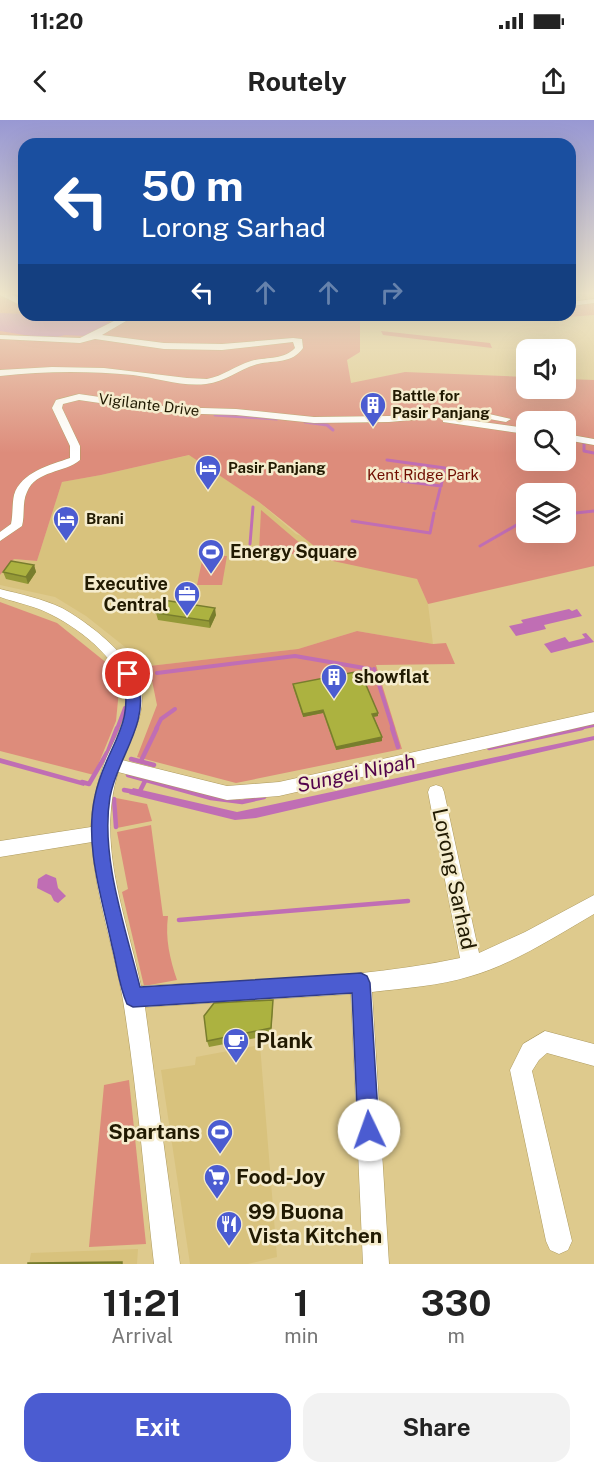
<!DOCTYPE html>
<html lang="en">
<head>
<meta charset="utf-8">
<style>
	:root { --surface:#fff; --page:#f2f2f2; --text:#222; --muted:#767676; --accent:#4b5cd1 }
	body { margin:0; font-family:"Public Sans",sans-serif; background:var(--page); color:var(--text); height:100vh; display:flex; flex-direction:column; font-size:22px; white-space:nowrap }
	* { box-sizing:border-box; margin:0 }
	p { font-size:20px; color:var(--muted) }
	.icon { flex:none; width:33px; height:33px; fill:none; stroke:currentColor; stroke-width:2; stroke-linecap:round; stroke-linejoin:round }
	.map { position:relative; height:1144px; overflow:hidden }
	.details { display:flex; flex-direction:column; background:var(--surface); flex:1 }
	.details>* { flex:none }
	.banner { position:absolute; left:18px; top:18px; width:558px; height:183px; border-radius:18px; box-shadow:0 6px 24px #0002; background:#1a4fa0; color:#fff; overflow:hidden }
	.buttons { position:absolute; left:516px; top:219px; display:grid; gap:12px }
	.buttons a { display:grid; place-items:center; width:60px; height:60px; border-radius:12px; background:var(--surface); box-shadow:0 6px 24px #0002; font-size:30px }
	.pin { position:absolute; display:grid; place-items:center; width:51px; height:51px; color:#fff; margin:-26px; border:3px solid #fff; border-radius:50%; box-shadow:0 2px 6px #0007 }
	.me { position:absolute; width:66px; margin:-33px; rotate:357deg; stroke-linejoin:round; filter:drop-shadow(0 0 4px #0008) }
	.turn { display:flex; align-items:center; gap:21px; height:126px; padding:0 24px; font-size:27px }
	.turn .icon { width:78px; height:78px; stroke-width:2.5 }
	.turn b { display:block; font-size:42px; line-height:51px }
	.lanes { display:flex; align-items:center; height:57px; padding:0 24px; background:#0003; justify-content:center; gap:30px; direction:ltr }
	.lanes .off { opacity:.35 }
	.eta { display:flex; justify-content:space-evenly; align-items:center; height:102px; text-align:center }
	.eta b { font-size:36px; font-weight:700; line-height:42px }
	.button { display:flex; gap:12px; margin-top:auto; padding:12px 24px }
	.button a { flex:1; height:69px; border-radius:18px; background:var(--accent); color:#fff; font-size:24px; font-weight:700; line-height:69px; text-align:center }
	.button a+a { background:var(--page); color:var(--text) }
	.status { display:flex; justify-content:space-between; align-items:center; height:42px; padding:0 30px; background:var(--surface); direction:ltr }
	.status svg { height:16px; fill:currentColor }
	header { display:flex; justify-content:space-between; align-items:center; height:78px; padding:0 24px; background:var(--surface); font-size:27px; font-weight:700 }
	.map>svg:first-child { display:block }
	.built { fill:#d8c27d }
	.green { fill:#dd8c7b; fill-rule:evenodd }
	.water { fill:#c06eb4 }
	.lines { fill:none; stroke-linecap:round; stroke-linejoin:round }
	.stream-far2 { stroke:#c06eb4; stroke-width:3 }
	.stream-far1 { stroke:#c06eb4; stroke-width:4 }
	.stream { stroke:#c06eb4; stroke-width:4.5 }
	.minor-casing { stroke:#ae9b5f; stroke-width:1 }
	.major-casing { stroke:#ae9b5f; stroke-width:2 }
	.minor { fill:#fff; fill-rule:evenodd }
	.major { fill:#fff; fill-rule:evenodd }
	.wall { fill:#949937 }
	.shaded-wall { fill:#787d2d }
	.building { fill:#acb240; stroke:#787d2d; stroke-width:1.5 }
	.route { fill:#4b5cd1; stroke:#313c88; stroke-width:1.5 }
	.labels { text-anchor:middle; stroke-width:5; stroke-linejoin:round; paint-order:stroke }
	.far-poi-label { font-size:15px; font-weight:bold; fill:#211a02; stroke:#f5eccd; text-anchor:start }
	.far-street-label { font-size:15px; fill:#211a02; stroke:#f5eccd }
	.far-park-label { font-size:15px; fill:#6f0d00; stroke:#f5eccd }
	.poi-label { font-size:18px; font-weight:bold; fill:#211a02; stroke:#f5eccd; text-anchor:start }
	.water-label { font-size:20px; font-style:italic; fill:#52034b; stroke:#f5eccd }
	.near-street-label { font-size:21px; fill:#211a02; stroke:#f5eccd }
	.near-poi-label { font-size:21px; font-weight:bold; fill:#211a02; stroke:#f5eccd; text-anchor:start }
</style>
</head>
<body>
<div class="status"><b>11:20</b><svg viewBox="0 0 49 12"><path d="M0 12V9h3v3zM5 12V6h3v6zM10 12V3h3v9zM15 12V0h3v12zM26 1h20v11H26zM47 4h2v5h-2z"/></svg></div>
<header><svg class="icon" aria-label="back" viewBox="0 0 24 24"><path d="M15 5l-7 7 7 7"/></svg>Routely<svg class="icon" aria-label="share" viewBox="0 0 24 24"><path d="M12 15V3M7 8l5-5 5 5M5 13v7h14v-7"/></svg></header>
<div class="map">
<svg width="594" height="1144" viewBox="0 0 594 1144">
	<rect width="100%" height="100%" fill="#deca8d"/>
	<!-- built -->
	<g class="built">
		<path d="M 190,335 L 259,382 L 296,414 L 417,459 L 428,484 L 433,524 L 357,511 L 298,529 L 149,546 L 86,496 L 55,477 L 0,465 L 0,455 L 14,439 L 37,441 L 62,362 L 101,355 Z"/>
		<path d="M 260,925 L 277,1137 L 248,1144 L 190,1144 L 161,950 L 195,945 L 196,937 Z"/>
		<path d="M 138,1129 L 137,1144 L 29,1144 L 31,1133 Z"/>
	</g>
	<!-- green -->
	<g class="green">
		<path d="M 0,176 L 24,186 L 24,195 L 121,195 L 173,199 L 360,195 L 360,232 L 347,240 L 351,263 L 405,252 L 526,257 L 526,268 L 566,268 L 566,259 L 594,260 L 594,446 L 428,484 L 417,459 L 333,441 L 259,382 L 189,335 L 101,355 L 62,362 L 37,441 L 14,439 L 0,455 ZM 526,302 L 566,302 L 566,340 L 526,340 ZM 526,374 L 566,374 L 566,412 L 526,412 Z"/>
		<path d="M 594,183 L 594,195 L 530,200 L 457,195 L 570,195 L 570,186 Z"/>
		<path d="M 381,211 L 490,223 L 492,228 L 383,215 Z"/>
		<path d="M 261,390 L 315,436 L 259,431 Z"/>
		<path d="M 203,436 L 227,436 L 222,465 L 197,465 Z"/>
		<path d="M 0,482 L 57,503 L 108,544 L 120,560 L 116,601 L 94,655 L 0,631 Z"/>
		<path d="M 357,511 L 433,524 L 446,523 L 455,544 L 376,545 L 402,629 L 236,663 L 137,637 L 157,585 L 149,546 L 298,529 Z"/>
		<path d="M 116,678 L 147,684 L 152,701 L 117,708 Z"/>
		<path d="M 151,705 L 163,796 L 168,796 C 165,819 170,839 177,860 L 144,866 L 122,772 L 128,769 L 117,712 Z"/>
		<path d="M 129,960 L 146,1124 L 89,1127 L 104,965 Z"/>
	</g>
	<!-- water -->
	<g class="water">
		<path d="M 0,193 L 50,195 L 110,202 L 88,216 L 65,215 L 49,219 L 0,211 Z"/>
		<path d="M 569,489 L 572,491 L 577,489 L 582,496 L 544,505 L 546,509 L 516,516 L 509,506 L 523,503 L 521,500 Z"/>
		<path d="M 586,513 L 594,522 L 551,533 L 544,524 L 565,517 L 569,522 L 585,518 L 582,514 Z"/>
		<path d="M 594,616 L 594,620 L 256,698 L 235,700 L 129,674 L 133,668 L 237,692 Z"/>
		<path d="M 0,638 L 86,662 L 84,666 L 0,643 Z"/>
		<path d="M 46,754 L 56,758 L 58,768 L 66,776 L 58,783 L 54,781 L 51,775 L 37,768 L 38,759 Z"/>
	</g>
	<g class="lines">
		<!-- stream-far2 -->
		<g class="stream-far2">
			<path d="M 215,295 L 277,299"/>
			<path d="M 305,302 L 327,305 L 333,310"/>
			<path d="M 584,322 L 584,331 L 594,333"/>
			<path d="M 387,340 L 445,348"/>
			<path d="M 385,359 L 441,366"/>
			<path d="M 441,366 L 444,352"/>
			<path d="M 435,389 L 440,369"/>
			<path d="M 566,394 L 594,391"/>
			<path d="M 352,401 L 430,413 L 434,393"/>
			<path d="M 250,424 L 253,387"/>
			<path d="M 480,426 L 520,403 L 526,402"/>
		</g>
		<!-- stream-far1 -->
		<g class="stream-far1">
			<path d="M 374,549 L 393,609"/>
			<path d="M 157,553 L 295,536 L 370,549"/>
			<path d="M 117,609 L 125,588"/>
			<path d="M 156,609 L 161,599 L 175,589"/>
			<path d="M 575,609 L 594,605"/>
		</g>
		<!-- stream -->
		<g class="stream">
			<path d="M 392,608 L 398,627"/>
			<path d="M 489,628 L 582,608"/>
			<path d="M 107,634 L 117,608"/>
			<path d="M 131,639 L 154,645"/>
			<path d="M 141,641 L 157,608"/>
			<path d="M 128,655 L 211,678 L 242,682 L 264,677"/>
			<path d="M 82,662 L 89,664 L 107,633"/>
			<path d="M 124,670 L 135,672"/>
			<path d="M 139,673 L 145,661"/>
			<path d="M 114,679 L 116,707"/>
			<path d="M 179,800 L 408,781"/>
		</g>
		<!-- minor casing -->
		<g class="minor-casing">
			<g id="minor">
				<path d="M 594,179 L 594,183 L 570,186 L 570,182 Z"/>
				<path d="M 126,195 L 133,197 L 102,215 L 164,223 L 222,224 L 293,218 L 302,219 L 303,228 C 292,244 275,240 258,244 C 239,249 226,262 206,264 C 182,267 158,258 133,255 C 89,251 45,251 0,256 L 0,250 L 52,247 L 104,248 L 187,258 L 207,259 C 223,256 235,246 251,241 C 265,237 284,240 295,228 L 293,222 L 222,230 L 164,229 L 95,219 L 80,223 L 0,219 L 0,215 L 80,218 Z"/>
				<path d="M 79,274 L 169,287 L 236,289 L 314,297 L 389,296 L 467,289 L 511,299 L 506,302 L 467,295 L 389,302 L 314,303 L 236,295 L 169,293 L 79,280 L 63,284 L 62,288 L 80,326 L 80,340 C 65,353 36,350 27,372 C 22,382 25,395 22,406 L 0,421 L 0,412 L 11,404 C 13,395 12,384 14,375 C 21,352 50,345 70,338 L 70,326 L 52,288 L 56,280 Z"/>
				<path d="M 446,297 L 526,308 L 526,314 L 443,302 L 443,298 Z"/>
				<path d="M 566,314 L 594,319 L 594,325 L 566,320 Z"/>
				<path d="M 0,469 C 20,474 43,479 62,488 C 91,504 142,543 142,579 C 142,600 130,620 122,640 L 227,666 L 279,662 L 594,592 L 594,604 L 279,676 L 227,680 L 118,652 C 96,726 126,794 141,866 C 247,860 356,860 460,838 L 428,672 L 430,667 L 436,665 L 442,667 L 444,672 L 479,833 L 525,812 L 594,775 L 594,794 C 558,815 511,845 471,856 C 439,866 405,868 372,872 L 389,1144 L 363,1144 L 351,874 L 145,887 L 180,1144 L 154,1144 C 144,1056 137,967 123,880 C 114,827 95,776 92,722 L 0,737 L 0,721 L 91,707 C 92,685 97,664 104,644 C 111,626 122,609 126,589 C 133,550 84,511 52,495 C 36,486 17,483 0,477 Z"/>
				<path d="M 545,911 L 594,924 L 594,946 L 547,933 L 539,940 L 532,951 L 572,1121 L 568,1130 L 559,1134 L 550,1130 L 546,1121 L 510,950 L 523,924 Z"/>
			</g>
		</g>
		<!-- major casing -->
		<g class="major-casing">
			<path id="major" d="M 0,173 L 9,173 L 24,180 L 24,187 L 0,175 Z"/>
		</g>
		<!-- minor -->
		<use href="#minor" class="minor"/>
		<!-- major -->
		<use href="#major" class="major"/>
	</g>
	<!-- wall -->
	<g class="wall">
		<path d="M 34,445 L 36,452 L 28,464 L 6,459 L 3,452 Z"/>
		<path d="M 156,493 L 216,495 L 210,508 L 158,500 Z"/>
		<path d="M 293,564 L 378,596 L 374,597 L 382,617 L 382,621 L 336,630 L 323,593 L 303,597 L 293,567 Z"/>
		<path d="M 273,887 L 271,915 L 209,927 L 207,921 Z"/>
	</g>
	<!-- shaded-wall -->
	<g class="shaded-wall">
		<path d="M 34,445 L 36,452 L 28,464 L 26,457 Z"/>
		<path d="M 215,488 L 216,495 L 210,508 L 209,501 Z"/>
		<path d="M 323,590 L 323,593 L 303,597 L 303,594 Z"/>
		<path d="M 378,593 L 378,596 L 372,597 L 372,594 Z"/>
		<path d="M 382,617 L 382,621 L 336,630 L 336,627 Z"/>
	</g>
	<!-- building -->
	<g class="building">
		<path d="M 11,441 L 34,445 L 26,457 L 3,452 Z"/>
		<path d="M 163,480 L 215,488 L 209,501 L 156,493 Z"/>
		<path d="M 360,551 L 378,593 L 372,594 L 382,617 L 336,627 L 323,590 L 303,594 L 293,564 Z"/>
		<path d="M 273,880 L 271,908 L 207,921 L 204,896 L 214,883 Z"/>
		<path d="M 122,1142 L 122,1144 L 28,1144 L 28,1143 Z"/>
	</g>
	<!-- sky -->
	<linearGradient id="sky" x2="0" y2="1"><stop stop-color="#9898d3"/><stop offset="0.52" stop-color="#f0e7cc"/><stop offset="1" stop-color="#f0e7cc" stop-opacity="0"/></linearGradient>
	<rect width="594" height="333" fill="url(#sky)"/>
	<!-- route -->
	<path class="route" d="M 128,549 C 136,551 136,556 138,563 C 150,603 117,638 110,677 C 100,737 126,809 140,867 L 361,853 L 367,856 L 370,863 L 379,1010 L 376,1017 L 369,1020 L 361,1017 L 358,1010 L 352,873 L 133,887 L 127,884 C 119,866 117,845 112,826 C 102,778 84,725 95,676 C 105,626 137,607 122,554 Z"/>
	<!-- icons -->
	<defs>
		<g id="building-pin" transform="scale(1.35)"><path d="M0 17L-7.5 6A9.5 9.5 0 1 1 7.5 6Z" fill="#4b5cd1" stroke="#f5eccd"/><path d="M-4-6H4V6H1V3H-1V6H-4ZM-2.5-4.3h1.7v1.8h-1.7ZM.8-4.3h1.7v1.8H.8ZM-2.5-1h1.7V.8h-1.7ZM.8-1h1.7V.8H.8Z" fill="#fff"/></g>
		<g id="hotel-pin" transform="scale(1.35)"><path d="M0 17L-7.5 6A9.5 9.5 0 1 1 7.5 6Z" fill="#4b5cd1" stroke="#f5eccd"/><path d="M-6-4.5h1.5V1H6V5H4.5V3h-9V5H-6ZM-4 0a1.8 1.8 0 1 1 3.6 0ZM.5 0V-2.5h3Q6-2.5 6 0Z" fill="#fff"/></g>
		<g id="stadium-pin" transform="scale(1.35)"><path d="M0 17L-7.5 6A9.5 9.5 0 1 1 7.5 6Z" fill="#4b5cd1" stroke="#f5eccd"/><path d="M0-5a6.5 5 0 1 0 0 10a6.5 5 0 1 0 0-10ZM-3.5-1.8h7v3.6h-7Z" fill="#fff"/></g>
		<g id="office-pin" transform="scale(1.35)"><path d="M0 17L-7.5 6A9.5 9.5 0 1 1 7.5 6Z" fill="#4b5cd1" stroke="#f5eccd"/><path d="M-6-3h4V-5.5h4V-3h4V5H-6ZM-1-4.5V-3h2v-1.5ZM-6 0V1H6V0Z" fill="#fff"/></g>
		<g id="cafe-pin" transform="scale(1.35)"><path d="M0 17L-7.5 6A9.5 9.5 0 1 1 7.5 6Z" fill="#4b5cd1" stroke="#f5eccd"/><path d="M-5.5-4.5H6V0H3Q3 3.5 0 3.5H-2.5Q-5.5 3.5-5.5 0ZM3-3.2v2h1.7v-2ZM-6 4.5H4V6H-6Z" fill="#fff"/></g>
		<g id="supermarket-pin" transform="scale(1.35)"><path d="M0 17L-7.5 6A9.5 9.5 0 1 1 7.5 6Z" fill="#4b5cd1" stroke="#f5eccd"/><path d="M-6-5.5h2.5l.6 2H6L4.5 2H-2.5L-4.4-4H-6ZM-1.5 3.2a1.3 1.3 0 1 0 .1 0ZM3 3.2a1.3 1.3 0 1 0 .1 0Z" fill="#fff"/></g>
		<g id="restaurant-pin" transform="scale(1.35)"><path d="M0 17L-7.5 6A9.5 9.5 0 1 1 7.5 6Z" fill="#4b5cd1" stroke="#f5eccd"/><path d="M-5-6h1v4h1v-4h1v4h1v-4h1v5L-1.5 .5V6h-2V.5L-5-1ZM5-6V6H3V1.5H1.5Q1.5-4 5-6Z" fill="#fff"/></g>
	</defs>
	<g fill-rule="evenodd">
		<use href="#building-pin" x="373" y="285"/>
		<use href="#hotel-pin" x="208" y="348"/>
		<use href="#hotel-pin" x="66" y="399"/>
		<use href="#stadium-pin" x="211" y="432"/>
		<use href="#office-pin" x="187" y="474"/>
		<use href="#building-pin" x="334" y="557"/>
		<use href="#cafe-pin" x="236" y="921"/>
		<use href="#stadium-pin" x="220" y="1012"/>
		<use href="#supermarket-pin" x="217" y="1057"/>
		<use href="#restaurant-pin" x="229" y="1104"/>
	</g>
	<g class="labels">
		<!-- far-poi labels -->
		<g class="far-poi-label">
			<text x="392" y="281">Battle for<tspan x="392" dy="17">Pasir Panjang</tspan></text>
			<text x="228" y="353">Pasir Panjang</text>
			<text x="86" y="404">Brani</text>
		</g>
		<!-- far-street labels -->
		<g class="far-street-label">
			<text transform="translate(149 285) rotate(7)" y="5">Vigilante Drive</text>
		</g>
		<!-- far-park labels -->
		<g class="far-park-label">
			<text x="423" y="360">Kent Ridge Park</text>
		</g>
		<!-- poi labels -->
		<g class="poi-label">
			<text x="230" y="438">Energy Square</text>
			<text x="168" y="470" text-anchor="end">Executive<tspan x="168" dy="21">Central</tspan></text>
			<text x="354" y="563">showflat</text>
		</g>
		<!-- water labels -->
		<g class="water-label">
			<text transform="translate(356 653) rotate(-12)" y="7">Sungei Nipah</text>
		</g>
		<!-- near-street labels -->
		<g class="near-street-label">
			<text transform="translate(454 759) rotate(78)" y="7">Lorong Sarhad</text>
		</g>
		<!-- near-poi labels -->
		<g class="near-poi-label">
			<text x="256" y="928">Plank</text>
			<text x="200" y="1019" text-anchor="end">Spartans</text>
			<text x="236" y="1064">Food-Joy</text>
			<text x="248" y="1099">99 Buona<tspan x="248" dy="24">Vista Kitchen</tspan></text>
		</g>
	</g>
</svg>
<div class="buttons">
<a><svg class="icon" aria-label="sound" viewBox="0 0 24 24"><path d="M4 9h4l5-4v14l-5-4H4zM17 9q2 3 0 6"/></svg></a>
<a><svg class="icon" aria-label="search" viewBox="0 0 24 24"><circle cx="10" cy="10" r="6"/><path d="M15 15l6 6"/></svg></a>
<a><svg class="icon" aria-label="layers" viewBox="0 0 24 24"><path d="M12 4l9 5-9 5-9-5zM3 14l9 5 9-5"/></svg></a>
</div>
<div class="pin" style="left:128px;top:554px;background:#d93025"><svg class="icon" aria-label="arrive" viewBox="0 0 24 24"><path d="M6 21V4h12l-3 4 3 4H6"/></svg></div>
<svg class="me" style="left:369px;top:1010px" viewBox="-20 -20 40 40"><circle r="19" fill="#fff"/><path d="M0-13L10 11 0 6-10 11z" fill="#4b5cd1"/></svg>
<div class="banner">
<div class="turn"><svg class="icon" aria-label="left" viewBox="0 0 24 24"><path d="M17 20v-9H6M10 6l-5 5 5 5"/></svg><div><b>50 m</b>Lorong Sarhad</div></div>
<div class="lanes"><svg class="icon" aria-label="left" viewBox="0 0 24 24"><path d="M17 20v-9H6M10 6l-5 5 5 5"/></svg><svg class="icon off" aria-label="ahead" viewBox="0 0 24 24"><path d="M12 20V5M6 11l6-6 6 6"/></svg><svg class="icon off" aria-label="ahead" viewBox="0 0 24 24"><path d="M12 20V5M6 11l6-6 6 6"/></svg><svg class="icon off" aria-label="right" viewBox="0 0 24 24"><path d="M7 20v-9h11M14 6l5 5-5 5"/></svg></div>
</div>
</div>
<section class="details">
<div class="eta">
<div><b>11:21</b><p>Arrival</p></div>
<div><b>1</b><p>min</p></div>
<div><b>330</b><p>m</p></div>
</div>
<div class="button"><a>Exit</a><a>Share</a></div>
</section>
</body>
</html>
